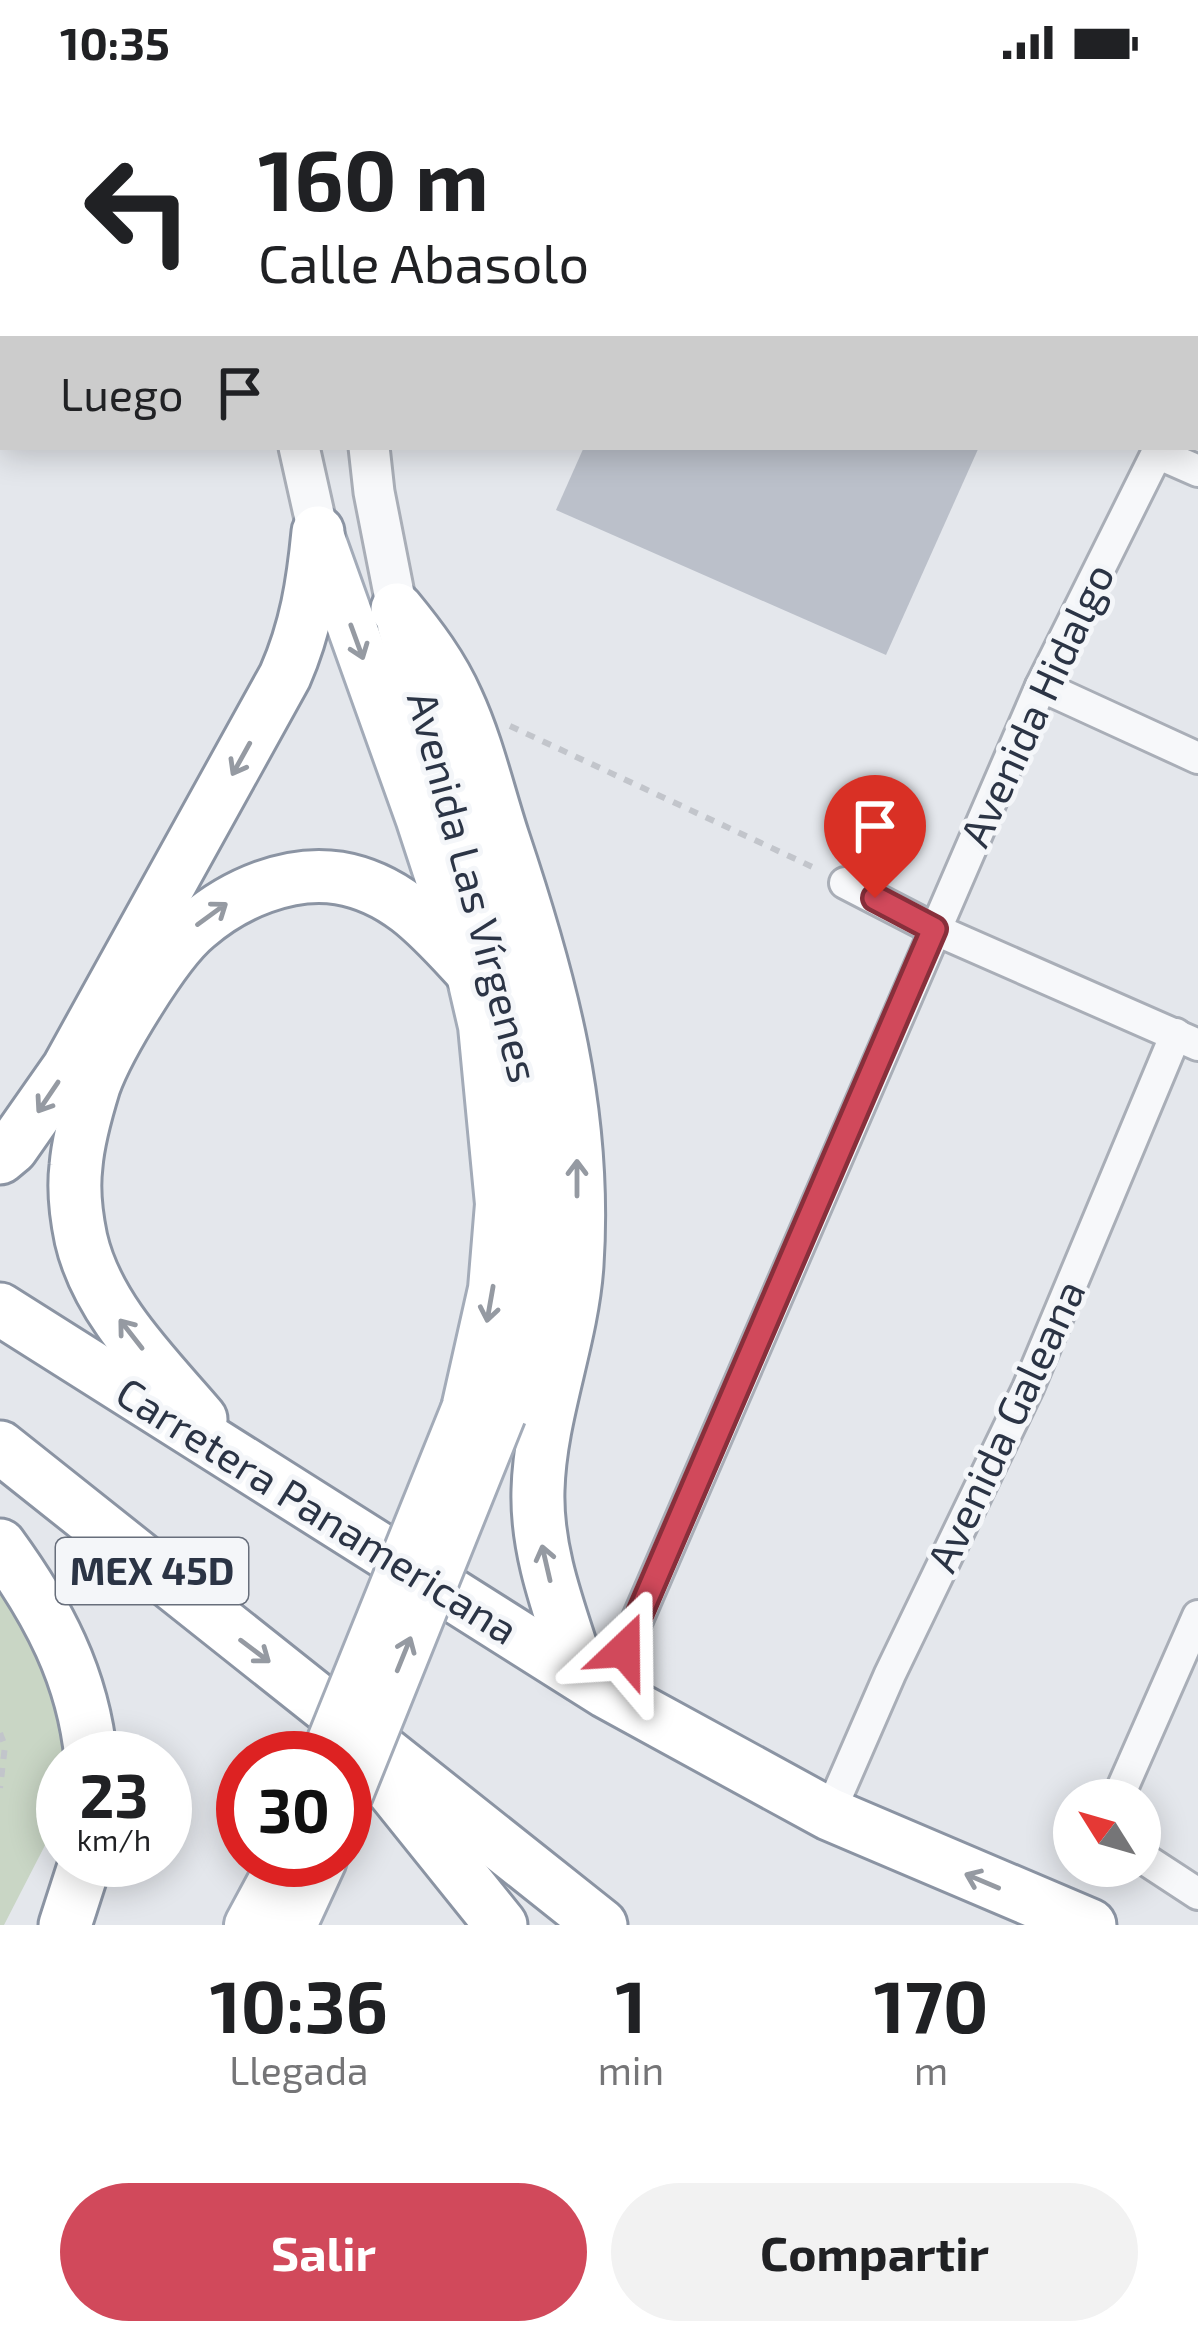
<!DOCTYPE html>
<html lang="es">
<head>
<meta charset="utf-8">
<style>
	:root { --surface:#fff; --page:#f2f2f2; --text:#202124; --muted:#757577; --accent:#d1495b }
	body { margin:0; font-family:"Exo 2",sans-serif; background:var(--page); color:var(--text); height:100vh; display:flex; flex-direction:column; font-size:45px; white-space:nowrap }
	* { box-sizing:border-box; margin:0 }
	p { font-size:39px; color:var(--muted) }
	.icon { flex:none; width:66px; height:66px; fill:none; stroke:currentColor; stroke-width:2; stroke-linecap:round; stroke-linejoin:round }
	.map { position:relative; height:1841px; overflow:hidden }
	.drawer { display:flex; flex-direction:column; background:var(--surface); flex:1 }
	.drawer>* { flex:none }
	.guide { position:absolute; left:0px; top:0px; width:1200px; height:366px; box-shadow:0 6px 30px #0003; background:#fff; color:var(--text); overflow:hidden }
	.needle { width:78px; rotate:307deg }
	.fabs { position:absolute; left:1053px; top:1695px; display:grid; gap:24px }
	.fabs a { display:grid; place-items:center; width:108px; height:108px; border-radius:50%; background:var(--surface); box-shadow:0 6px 30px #0003; font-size:60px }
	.speed { position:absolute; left:36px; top:1647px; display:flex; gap:24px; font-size:60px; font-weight:700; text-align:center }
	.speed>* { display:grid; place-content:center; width:156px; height:156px; border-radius:50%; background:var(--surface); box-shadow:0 6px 30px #0003; line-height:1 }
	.speed small { font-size:30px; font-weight:400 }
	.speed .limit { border:18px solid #d22; background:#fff; color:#111 }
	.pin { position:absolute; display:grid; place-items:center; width:102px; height:102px; color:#fff; margin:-123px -51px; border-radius:50% 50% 50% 0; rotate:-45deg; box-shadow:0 0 12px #0007 }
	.pin .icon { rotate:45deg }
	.me { position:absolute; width:132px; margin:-66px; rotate:23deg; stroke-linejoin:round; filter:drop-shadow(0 0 9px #0008) }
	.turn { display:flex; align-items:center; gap:42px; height:252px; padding:0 60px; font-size:54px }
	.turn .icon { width:156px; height:156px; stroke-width:2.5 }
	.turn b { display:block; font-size:84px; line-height:102px }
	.then { display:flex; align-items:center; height:114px; padding:0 60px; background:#0003; gap:24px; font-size:45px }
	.eta { display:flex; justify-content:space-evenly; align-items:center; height:204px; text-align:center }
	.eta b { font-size:72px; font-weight:700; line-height:84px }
	.primary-button { display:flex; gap:24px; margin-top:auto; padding:24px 60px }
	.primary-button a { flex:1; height:138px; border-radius:72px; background:var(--accent); color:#fff; font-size:48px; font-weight:700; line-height:138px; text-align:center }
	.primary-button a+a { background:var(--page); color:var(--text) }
	.status { display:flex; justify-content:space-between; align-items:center; height:84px; padding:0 60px; background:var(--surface); direction:ltr }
	.status svg { height:33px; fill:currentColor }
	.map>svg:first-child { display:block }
	.green { fill:#c9d6c5 }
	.building { fill:#bbc0ca }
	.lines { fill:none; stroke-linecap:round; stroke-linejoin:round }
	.service-casing { stroke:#a9aeb7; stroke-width:21 }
	.minor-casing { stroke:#a9aeb7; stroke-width:36 }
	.tertiary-casing { stroke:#a9aeb7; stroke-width:45 }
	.primary-casing { stroke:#a3abb8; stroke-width:54 }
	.trunk-casing { stroke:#8b94a3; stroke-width:57 }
	.path { stroke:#c2c5cb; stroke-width:6; stroke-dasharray:9 9; stroke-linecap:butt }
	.service { stroke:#f7f8fa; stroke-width:15 }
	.minor { stroke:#f7f8fa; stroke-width:30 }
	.tertiary { stroke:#f7f8fa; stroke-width:39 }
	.primary { stroke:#fff; stroke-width:48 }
	.trunk { stroke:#fff; stroke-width:51 }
	.primary-bridge-casing { stroke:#a3abb8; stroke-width:54; stroke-linecap:butt }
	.primary-bridge { stroke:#fff; stroke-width:48 }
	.oneway { stroke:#959aa2 }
	.route-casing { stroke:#882f3b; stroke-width:30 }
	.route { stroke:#d1495b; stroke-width:21 }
	.labels { text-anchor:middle; stroke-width:10; stroke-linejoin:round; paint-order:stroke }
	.shield { fill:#f4f6f9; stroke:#676e7b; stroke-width:3 }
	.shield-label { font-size:39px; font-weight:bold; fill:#2b3445 }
	.street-label { font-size:42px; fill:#2b3445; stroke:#f4f6f9 }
</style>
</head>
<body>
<div class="status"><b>10:35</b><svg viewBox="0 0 49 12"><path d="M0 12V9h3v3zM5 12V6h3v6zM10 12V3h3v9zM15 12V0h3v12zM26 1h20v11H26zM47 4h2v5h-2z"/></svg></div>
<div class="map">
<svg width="1198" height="1841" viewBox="0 0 1198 1841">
	<rect width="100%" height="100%" fill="#e4e7ec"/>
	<!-- green -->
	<path class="green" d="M 0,1507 L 41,1575 L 68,1674 L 63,1674 L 57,1738 L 4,1841 L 0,1841 Z"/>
	<!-- building -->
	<path class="building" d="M 584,363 L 979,363 L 886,571 L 556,426 Z"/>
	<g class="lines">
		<!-- service casing -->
		<g class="service-casing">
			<g id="service">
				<path d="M 355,3 L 375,0"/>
				<path d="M 1099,3 L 1100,0"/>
			</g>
		</g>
		<!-- minor casing -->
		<g class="minor-casing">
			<g id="minor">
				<path d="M 1197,109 L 1198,109"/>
				<path d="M 1197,282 L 1198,280"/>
				<path d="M 1157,369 L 1198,387"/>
				<path d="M 1041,602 L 1198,674"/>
				<path d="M 845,799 L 934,845 L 1198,961"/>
				<path d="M 606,1608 L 1041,602 L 1160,363"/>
				<path d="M 1117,1716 L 1198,1532"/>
				<path d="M 829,1730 L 890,1590 L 1028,1304 L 1176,950"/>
				<path d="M 1140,1772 L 1198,1810"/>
			</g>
		</g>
		<!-- tertiary casing -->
		<g class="tertiary-casing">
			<g id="tertiary">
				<path d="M 398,3 L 399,0"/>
				<path d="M 487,3 L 488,0"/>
				<path d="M 299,363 L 318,448"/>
				<path d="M 369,363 L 374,408 L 397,525"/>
			</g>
		</g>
		<!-- primary casing -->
		<g class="primary-casing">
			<g id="primary">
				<path d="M 318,448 L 421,736 L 470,886 L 483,942 L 500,1120 L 493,1205 L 466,1325"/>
				<path d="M 402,541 C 427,622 452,704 476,785 C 513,912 550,1046 536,1179 C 531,1231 515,1280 501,1330"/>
				<path d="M 249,1841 L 284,1776"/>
				<path d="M 292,1841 L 322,1776"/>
			</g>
		</g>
		<!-- trunk casing -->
		<g class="trunk-casing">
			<g id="trunk">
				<path d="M 397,525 C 420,553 442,582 457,616 C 477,659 488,708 503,754 C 551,897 587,1029 577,1181 C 572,1257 540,1330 538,1406 C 536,1470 561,1530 580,1591"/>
				<path d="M 0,1074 L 12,1064 L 68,984 L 285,592 C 306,544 313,500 318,448"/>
				<path d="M 0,1225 L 606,1608 L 829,1730 L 1090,1841"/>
				<path d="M 201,1335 C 155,1281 97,1225 81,1155 C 76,1131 73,1106 76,1082 C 78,1056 86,1028 94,1002 C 108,963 165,868 197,842 C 234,810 289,786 339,794 C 398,804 432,845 470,886"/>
				<path d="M 0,1363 L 601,1841"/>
				<path d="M 0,1461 C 48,1527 83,1592 91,1674"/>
				<path d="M 390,1703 L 501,1841"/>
				<path d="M 65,1841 L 86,1776"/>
			</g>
		</g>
		<!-- path -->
		<g class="path">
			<path d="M 510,642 L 819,786"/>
			<path d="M 0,1649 L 5,1662 L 0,1704"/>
		</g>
		<!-- service -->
		<use href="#service" class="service"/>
		<!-- minor -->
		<use href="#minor" class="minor"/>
		<!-- tertiary -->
		<use href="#tertiary" class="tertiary"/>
		<!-- primary -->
		<use href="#primary" class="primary"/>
		<!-- trunk -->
		<use href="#trunk" class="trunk"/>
		<!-- primary-bridge casing -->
		<g class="primary-bridge-casing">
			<g id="primary-bridge">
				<path d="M 325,1674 L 466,1325"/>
				<path d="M 345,1718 L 501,1330"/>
			</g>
		</g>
		<!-- primary-bridge -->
		<use href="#primary-bridge" class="primary-bridge"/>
	</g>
	<!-- one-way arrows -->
	<defs><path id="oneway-shaft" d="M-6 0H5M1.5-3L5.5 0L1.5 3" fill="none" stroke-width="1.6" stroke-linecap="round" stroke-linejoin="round" transform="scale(3)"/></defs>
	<g class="oneway">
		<use href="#oneway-shaft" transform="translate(357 558) rotate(70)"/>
		<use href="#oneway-shaft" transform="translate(241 675) rotate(119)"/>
		<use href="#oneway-shaft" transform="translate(212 830) rotate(-36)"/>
		<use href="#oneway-shaft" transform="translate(48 1013) rotate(124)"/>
		<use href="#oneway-shaft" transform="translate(577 1094) rotate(-90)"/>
		<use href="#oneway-shaft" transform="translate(490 1220) rotate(100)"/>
		<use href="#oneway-shaft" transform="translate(131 1250) rotate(-128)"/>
		<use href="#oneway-shaft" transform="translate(546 1479) rotate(-103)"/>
		<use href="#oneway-shaft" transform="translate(255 1567) rotate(37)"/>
		<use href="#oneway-shaft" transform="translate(404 1570) rotate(-68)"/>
		<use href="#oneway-shaft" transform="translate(982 1797) rotate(-157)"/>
	</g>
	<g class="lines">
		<!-- route casing -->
		<g class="route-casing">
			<path id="route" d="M 624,1566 L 934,845 L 875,814"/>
		</g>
		<!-- route -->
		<use href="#route" class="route"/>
	</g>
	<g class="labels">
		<!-- shield labels -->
		<rect class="shield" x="56" y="1454" width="192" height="66" rx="9"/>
		<g class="shield-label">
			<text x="152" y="1501">MEX 45D</text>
		</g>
		<!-- street labels -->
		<g class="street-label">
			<text transform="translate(1037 621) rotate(-65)" y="15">Avenida Hidalgo</text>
			<text transform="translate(473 803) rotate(75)" y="15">Avenida Las Vírgenes</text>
			<text transform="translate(1006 1342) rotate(-65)" y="15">Avenida Galeana</text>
			<text transform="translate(317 1427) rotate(32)" y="15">Carretera Panamericana</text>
		</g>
	</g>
</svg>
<div class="fabs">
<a><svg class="needle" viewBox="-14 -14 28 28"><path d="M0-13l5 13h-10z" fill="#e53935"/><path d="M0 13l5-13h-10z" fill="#757577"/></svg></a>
</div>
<div class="speed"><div>23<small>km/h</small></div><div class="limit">30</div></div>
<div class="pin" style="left:875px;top:814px;background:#d93025"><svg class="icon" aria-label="arrive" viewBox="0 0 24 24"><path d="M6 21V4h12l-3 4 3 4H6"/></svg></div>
<svg class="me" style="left:624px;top:1566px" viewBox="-20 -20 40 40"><path d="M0-17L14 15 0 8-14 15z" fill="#d1495b" stroke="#fff" stroke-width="4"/></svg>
<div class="guide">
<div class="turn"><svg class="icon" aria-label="left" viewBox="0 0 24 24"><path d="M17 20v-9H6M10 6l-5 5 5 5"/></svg><div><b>160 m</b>Calle Abasolo</div></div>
<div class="then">Luego<svg class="icon" aria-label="arrive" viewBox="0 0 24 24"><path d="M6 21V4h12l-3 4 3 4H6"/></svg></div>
</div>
</div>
<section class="drawer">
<div class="eta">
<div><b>10:36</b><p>Llegada</p></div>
<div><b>1</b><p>min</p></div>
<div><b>170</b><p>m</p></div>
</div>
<div class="primary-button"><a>Salir</a><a>Compartir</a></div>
</section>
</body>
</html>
